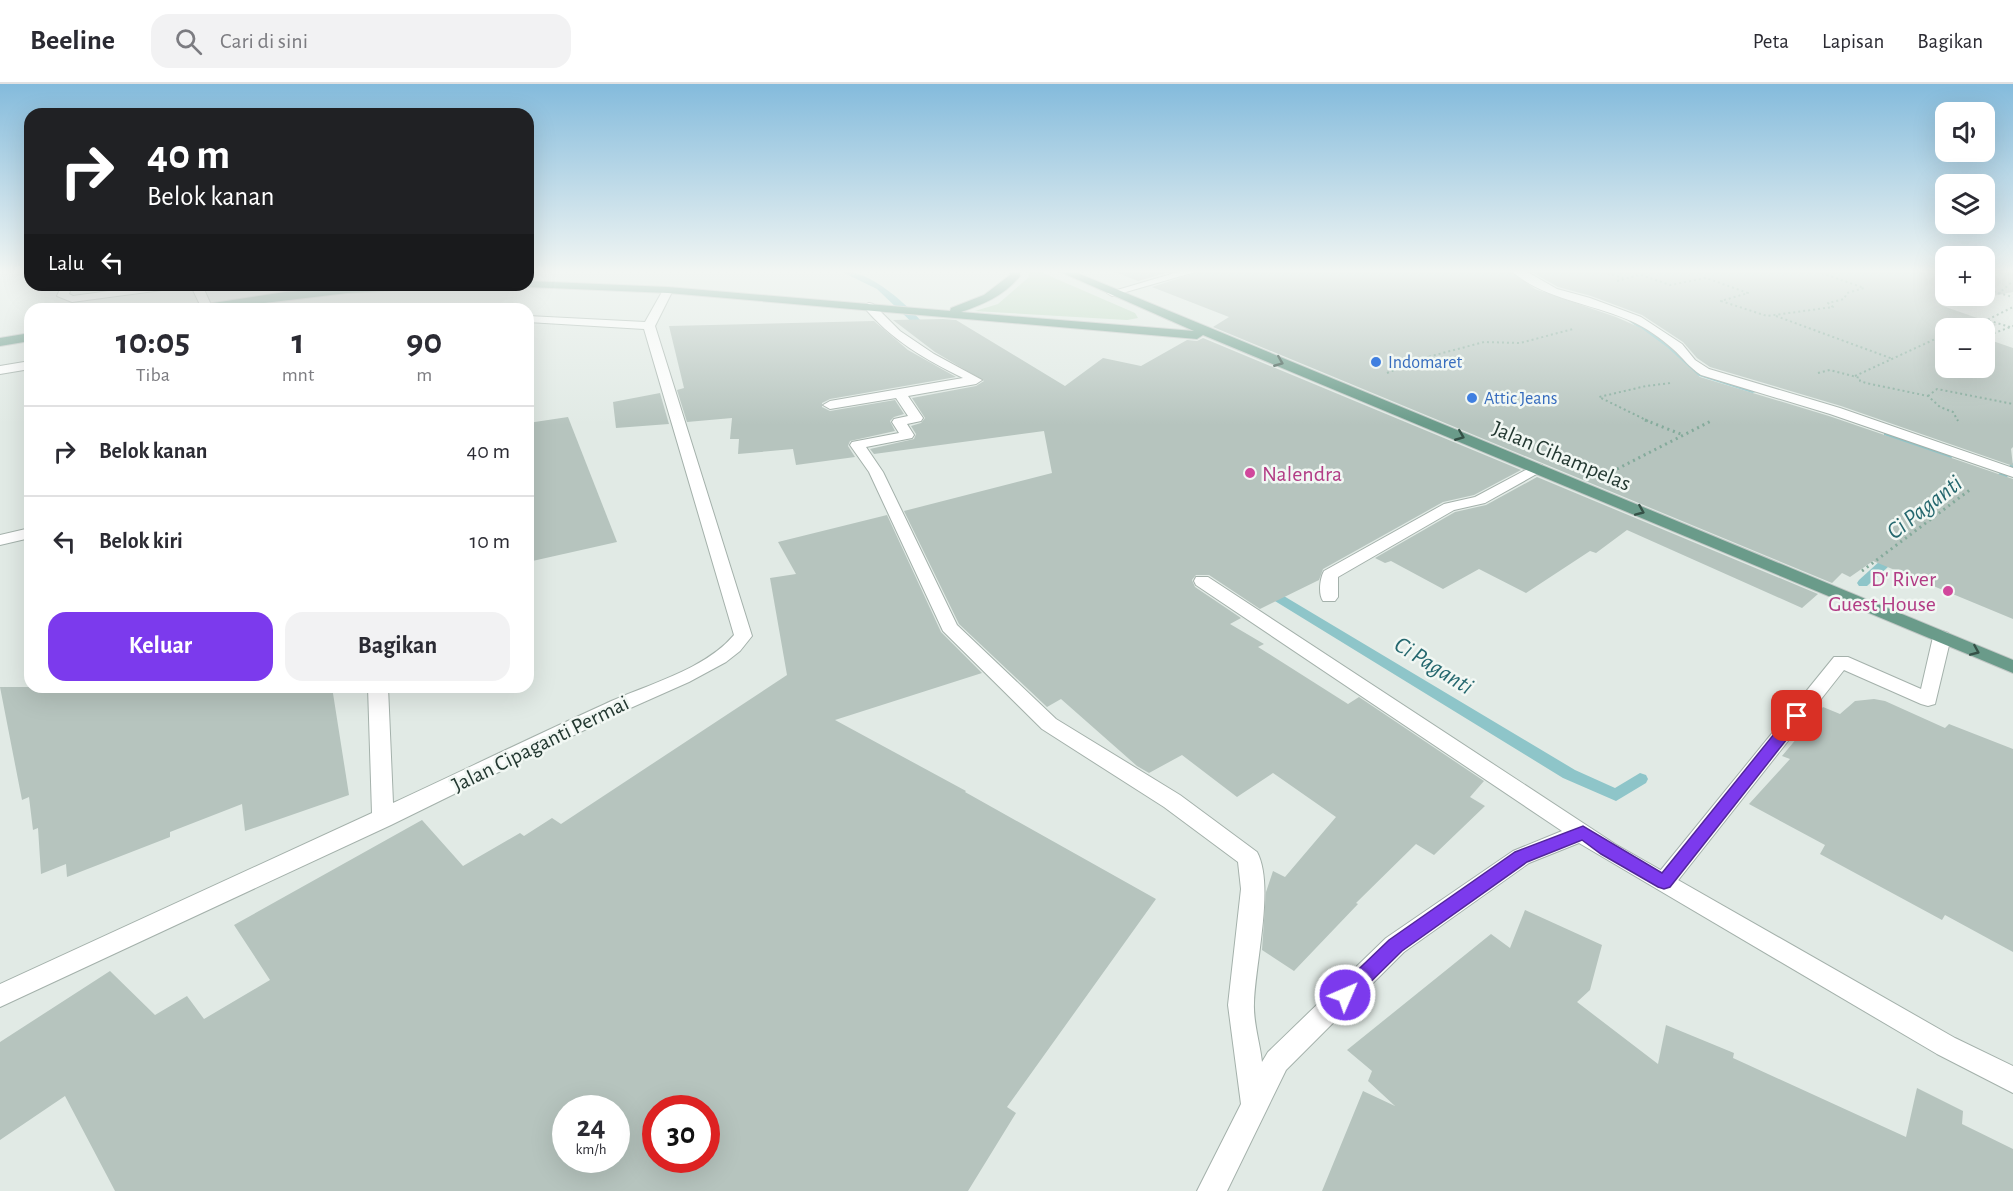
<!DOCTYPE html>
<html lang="id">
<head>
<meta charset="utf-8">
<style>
	:root { --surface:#fff; --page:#f2f2f3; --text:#2b2b33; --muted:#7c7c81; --line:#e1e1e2; --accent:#7c3aed }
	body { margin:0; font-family:"Alegreya Sans",sans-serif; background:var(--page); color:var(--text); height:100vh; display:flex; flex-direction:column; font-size:22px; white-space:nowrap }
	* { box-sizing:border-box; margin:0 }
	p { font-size:20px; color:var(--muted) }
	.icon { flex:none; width:33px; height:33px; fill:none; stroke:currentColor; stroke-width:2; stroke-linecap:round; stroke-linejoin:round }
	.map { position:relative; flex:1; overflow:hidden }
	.drawer { position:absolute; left:24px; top:219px; width:510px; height:390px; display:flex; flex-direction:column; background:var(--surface); border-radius:18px; box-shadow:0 6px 24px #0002 }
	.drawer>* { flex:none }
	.guide { position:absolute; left:24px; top:24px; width:510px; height:183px; border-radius:18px; box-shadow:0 6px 24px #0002; background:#202124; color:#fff; overflow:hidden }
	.tools { position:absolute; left:1935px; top:18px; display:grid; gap:12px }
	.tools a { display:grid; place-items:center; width:60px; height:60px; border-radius:12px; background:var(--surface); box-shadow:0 6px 24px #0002; font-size:30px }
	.speed { position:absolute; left:552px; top:1011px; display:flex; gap:12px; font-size:30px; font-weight:700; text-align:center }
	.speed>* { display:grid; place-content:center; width:78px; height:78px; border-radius:50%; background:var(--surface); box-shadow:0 6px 24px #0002; line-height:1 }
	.speed small { font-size:15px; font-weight:400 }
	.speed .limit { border:9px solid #d22; background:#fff; color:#111 }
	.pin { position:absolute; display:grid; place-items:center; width:51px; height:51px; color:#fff; margin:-26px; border-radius:12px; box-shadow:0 3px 9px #0006 }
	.me { position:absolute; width:66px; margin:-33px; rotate:45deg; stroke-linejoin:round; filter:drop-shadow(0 0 4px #0008) }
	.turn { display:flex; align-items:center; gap:21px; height:126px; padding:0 24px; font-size:27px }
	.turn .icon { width:78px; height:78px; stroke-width:2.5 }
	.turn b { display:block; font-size:42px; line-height:51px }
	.then { display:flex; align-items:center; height:57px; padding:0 24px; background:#0003; gap:12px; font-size:22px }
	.eta { display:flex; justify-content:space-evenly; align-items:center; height:102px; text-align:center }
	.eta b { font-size:36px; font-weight:700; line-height:42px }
	.action { display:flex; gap:12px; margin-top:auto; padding:12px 24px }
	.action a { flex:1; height:69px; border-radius:18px; background:var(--accent); color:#fff; font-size:24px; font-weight:700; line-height:69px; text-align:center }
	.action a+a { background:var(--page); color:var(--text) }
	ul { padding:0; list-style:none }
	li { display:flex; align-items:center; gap:18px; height:90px; padding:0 24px; border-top:2px solid var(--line) }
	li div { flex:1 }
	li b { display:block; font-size:22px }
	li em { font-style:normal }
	header { display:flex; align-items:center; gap:36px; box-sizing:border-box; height:84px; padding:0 30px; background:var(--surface); border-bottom:2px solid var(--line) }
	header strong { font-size:28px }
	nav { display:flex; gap:33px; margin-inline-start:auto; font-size:21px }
	.search { width:420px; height:54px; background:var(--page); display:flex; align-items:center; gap:15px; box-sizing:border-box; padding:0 21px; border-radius:18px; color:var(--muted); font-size:22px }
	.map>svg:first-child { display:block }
	.green { fill:#bcd9c1 }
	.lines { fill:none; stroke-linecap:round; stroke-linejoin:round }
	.stream { fill:#8ec5c9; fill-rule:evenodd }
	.building { fill:#b6c4be; fill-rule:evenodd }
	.service-casing { stroke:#a4b1ab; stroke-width:2 }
	.minor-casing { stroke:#a4b1ab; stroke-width:2 }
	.primary-casing { stroke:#c1c7c5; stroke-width:2 }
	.path-far1 { stroke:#84aa9b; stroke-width:2; stroke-dasharray:2 3; stroke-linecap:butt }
	.path { stroke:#84aa9b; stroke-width:3; stroke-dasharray:2 4; stroke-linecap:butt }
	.service { fill:#fff; fill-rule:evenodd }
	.minor { fill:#fff; fill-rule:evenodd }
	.primary { fill:#6a9b8a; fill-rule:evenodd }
	.oneway { stroke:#355147 }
	.route { fill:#7c3aed; stroke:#51269a; stroke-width:1.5 }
	.shop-dot { fill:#3f7fe0; stroke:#f1f7f3; stroke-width:2 }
	.hotel-dot { fill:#d1479c; stroke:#f1f7f3; stroke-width:2 }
	.labels { text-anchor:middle; stroke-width:5; stroke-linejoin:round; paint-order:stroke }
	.far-shop-label { font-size:18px; fill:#366cbe; stroke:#f1f7f3; text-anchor:start }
	.street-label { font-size:22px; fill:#233831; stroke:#f1f7f3 }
	.hotel-label { font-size:22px; fill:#b23c85; stroke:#f1f7f3; text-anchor:start }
	.water-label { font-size:24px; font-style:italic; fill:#24676e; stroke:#f1f7f3 }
</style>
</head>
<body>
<header>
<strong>Beeline</strong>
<div class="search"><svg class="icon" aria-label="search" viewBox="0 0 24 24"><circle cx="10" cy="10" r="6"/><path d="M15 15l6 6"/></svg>Cari di sini</div>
<nav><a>Peta</a><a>Lapisan</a><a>Bagikan</a></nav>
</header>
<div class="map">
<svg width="2013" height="1107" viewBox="0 0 2013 1107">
	<rect width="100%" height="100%" fill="#e1eae5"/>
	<!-- green -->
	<path class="green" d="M 1027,186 L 1036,186 L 1135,229 L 1138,234 L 1127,236 L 975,227 L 998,220 L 1029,193 Z"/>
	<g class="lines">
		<!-- stream -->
		<g class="stream">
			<path d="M 838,186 C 872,186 909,222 930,247 L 923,249 L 877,205 Z"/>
			<path d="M 1629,233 L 1635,233 L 1674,261 L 1686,277 L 1702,287 L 1760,307 L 1752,309 L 1696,291 L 1680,281 L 1668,265 L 1629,237 Z"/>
			<path d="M 1888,346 L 1951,372 L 1952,374 L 1951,376 L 1943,376 L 1884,351 L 1884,347 Z"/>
			<path d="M 2013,379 L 2013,388 L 1992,405 L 1984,405 L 1984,401 Z"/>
			<path d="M 1895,466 L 1899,467 L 1901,470 L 1899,473 L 1867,502 L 1859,502 L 1857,499 L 1859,496 L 1891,467 Z"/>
			<path d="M 1267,502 L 1575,686 L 1615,704 L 1640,689 L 1646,691 L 1648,695 L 1646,699 L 1616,717 L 1563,694 L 1262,509 L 1261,506 L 1262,503 Z"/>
		</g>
	</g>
	<!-- building -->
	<g class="building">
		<path d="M 1116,186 L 1177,186 L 1138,197 L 1115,188 Z"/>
		<path d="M 1204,186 L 1509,186 L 1535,205 L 1616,233 L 1641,244 L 1667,263 L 1700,293 L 1829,332 L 2013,395 L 2013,535 L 1873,477 L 1850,493 L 1842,489 L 1832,499 L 1213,243 L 1229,233 L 1152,203 Z"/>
		<path d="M 1528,186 L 1946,186 L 1946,212 L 1984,212 L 1984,186 L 2013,186 L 2013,208 L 1943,222 L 1997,241 L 1982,244 L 1946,244 L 1946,284 L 1984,284 L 1984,254 L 2013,264 L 2013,363 L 2011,365 L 2013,382 L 1841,322 L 1710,283 L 1697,274 L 1683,258 L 1642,231 L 1591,212 L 1558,203 Z"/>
		<path d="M 943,235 L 956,236 L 1065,302 L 1103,274 L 1141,282 L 1187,256 L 1197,257 L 1203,254 L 1521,386 L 1474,411 L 1443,418 L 1323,485 L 1319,496 L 1260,525 L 1209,491 L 1196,491 L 1192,496 L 1195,503 L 1241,534 L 1230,540 L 1264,560 L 1258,563 L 1348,620 L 1359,613 L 1484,697 L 1470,713 L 1485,722 L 1434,771 L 1416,760 L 1356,819 L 1358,820 L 1294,887 L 1262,866 L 1266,808 L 1273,787 L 1285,793 L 1336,733 L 1273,689 L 1237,713 L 1182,671 L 1149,689 L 1137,682 L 1061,615 L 1047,623 L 959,540 L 904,427 L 1052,389 L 1044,347 L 874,370 L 870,365 L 914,355 L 916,350 L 911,342 L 921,339 L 925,334 L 912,314 L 976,302 L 984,297 L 935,268 L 893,236 Z"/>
		<path d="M 874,237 L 908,266 L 956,293 L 830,315 L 822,319 L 822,323 L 830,327 L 895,316 L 904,330 L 894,333 L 890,337 L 895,347 L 850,357 L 848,362 L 855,373 L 796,381 L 793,365 L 738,370 L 739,355 L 730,355 L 732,334 L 687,338 L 677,306 L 684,304 L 669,242 Z"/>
		<path d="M 660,309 L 669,340 L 616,344 L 613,318 Z"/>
		<path d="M 568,333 L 617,458 L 528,478 L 528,339 Z"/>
		<path d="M 1537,393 L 1818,510 L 1802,524 L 1627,446 L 1596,469 L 1590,467 L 1526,509 L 1479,485 L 1443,505 L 1391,477 L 1385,479 L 1375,474 L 1455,428 L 1486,421 Z"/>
		<path d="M 887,431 L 941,548 L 982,589 L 835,636 L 966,707 L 965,708 L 1156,815 L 1007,1023 L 1016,1029 L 968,1107 L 115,1107 L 65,1012 L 0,1056 L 0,958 L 110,887 L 155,931 L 187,912 L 204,935 L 270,896 L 234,841 L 422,736 L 463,782 L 520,749 L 524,752 L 552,734 L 561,740 L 787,591 L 770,494 L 796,490 L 778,458 ZM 566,1024 L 616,1024 L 616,1076 L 566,1076 ZM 656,1024 L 706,1024 L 706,1076 L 656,1076 Z"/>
		<path d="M 0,603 L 332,603 L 349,711 L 245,747 L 242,720 L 170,748 L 170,753 L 67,793 L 66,780 L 41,790 L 38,744 L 33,746 L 29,713 L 22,716 Z"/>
		<path d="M 1874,615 L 1885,617 L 1945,644 L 1949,640 L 2013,665 L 2013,868 L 1945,831 L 1942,836 L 1820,770 L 1825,761 L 1749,720 L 1790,675 L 1782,672 L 1823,623 L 1840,630 L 1855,617 Z"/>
		<path d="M 1525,826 L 1602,861 L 1590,906 L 1577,918 L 1658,980 L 1666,941 L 1734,969 L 1733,974 L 1906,1053 L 1917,1004 L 1963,1027 L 1962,1040 L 2013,1065 L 2013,1107 L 1322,1107 L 1363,1007 L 1395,1022 L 1368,997 L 1372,987 L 1347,966 L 1491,850 L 1510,864 Z"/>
	</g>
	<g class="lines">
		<!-- service casing -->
		<g class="service-casing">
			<path id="service" d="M 1942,547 L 1948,549 L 1951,553 L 1935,620 L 1928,622 L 1921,620 L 1844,586 L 1672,804 L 1664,807 L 1656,804 L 1652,798 L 1656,792 L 1834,573 L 1848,573 L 1921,605 L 1933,553 L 1936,549 Z"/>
		</g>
		<!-- minor casing -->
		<g class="minor-casing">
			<g id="minor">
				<path d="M 1185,186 L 1202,186 L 1112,212 L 1107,209 Z"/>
				<path d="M 1511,186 L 1524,186 L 1557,205 L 1590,214 L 1641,233 L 1682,260 L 1695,276 L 1709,285 L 1840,324 L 2013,384 L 2013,393 L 1830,330 L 1701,291 C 1689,283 1683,274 1673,265 C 1662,255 1645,243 1631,237 C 1594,220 1539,214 1511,186 Z"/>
				<path d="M 62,201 L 72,201 L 69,210 L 73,212 L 153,201 L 182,201 L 177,204 L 72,218 L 57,212 Z"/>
				<path d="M 189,201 L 202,201 L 212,223 L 210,225 L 202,225 L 192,204 Z"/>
				<path d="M 668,203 L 673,206 L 655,242 L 752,552 L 740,567 L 726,578 L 689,598 L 617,630 L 391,741 L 0,923 L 0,900 L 372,729 L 368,603 L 388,603 L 393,719 C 464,686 534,652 605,620 C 645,601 705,586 734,551 L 644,245 L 528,238 L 528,232 L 645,238 L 663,206 Z"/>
				<path d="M 869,219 L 873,220 L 900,247 L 934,270 L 982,296 L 976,300 L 908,312 L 923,334 L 921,337 L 907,340 L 914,351 L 912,354 L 866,363 L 883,388 L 957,541 L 1056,635 L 1180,711 L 1257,768 C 1275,801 1255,880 1254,919 C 1253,938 1260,959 1262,978 L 1268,968 L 1386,854 L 1513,767 L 1562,747 L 1196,501 L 1194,497 L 1196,493 L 1208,493 L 1615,760 L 1955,954 L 2013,982 L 2013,1009 L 1937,970 L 1579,759 L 1529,779 L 1404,868 L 1286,986 L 1227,1107 L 1197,1107 L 1241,1020 L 1228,921 L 1241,805 L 1238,778 L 1164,723 L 1042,645 L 943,547 L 869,388 L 850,361 L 852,358 L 899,349 L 892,338 L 894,335 L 908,332 L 896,314 L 830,325 L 823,321 L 830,317 L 963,294 C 926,276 890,255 863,222 Z"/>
				<path d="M 30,277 L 30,285 L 0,290 L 0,282 Z"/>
				<path d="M 1537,380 L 1542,381 L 1544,384 L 1542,387 L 1485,419 L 1454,426 L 1338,493 L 1338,513 L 1335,517 L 1323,517 C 1318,510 1320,494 1324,487 L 1444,420 L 1475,413 Z"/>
				<path d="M 30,444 L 30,454 L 0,461 L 0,451 Z"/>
			</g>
		</g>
		<!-- primary casing -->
		<g class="primary-casing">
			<g id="primary">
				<path d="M 1010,186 L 1020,186 L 1020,192 C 1005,211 984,220 961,228 L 1194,247 L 1056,186 L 1070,186 L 2013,576 L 2013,589 L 1203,251 L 1197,255 L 668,209 L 528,203 L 523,201 L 528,201 L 528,197 L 668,203 L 950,227 L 951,224 L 984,211 L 1010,191 Z"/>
				<path d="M 369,201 L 446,201 L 441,204 L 347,209 L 214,225 L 187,225 L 193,222 L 285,208 Z"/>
				<path d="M 30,249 L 30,257 L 0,262 L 0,254 Z"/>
			</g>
		</g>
		<!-- path-far1 -->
		<g class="path-far1">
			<path d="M 1598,186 L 1623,194"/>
			<path d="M 1918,186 L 1946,194"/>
			<path d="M 2013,187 L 2008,190 L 2013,191"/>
			<path d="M 1641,191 L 1670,201 L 1706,194 L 1748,209 L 1721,217 L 1767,232 L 1833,223 L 1828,219 L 1844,215 L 1847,209 L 1864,204 L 1813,186"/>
			<path d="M 1617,197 L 1657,186"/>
			<path d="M 1984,205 L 2013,213"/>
			<path d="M 1998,210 L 2013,197"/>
			<path d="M 1776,232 L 1893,275"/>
			<path d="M 2010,243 L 1987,236 L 2013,223"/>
			<path d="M 1984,250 L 1989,251 L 2013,242"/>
			<path d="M 1387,289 L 1424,274 L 1484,258 L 1520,259 L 1573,245"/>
			<path d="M 1818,289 L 1830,286 L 1860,294 L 1860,297 L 1866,299 L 1928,312 L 1940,323 L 1953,328 L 1958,337"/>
			<path d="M 1855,292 L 1946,250"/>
			<path d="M 1928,312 L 1937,305 L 2013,320"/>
			<path d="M 1648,337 L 1599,313 L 1646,302 L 1671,299"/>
		</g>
		<!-- path -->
		<g class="path">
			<path d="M 1645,336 L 1683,351"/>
			<path d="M 1617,385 L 1713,336"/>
			<path d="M 1862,487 L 1971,405"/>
		</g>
		<!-- service -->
		<use href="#service" class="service"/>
		<!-- minor -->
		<use href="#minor" class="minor"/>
		<!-- primary -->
		<use href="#primary" class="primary"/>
	</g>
	<!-- one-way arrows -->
	<defs><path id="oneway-chevron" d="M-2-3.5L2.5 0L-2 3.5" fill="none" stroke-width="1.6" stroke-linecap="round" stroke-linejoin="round" transform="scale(1.5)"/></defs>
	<g class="oneway">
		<use href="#oneway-chevron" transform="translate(1279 278) rotate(22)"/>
		<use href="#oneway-chevron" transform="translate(1460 352) rotate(22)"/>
		<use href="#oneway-chevron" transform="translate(1640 427) rotate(23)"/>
		<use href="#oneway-chevron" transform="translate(1975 567) rotate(23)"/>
	</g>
	<!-- sky -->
	<linearGradient id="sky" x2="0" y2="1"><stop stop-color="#84bbdc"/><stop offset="0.55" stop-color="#f2f6f3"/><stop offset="1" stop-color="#f2f6f3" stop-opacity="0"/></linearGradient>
	<rect width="2013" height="341" fill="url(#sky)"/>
	<!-- route -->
	<path class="route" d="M 1797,627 L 1804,632 L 1802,636 L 1670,803 L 1664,805 L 1658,803 L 1601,770 L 1582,756 L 1527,778 L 1402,867 L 1351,917 L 1345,919 L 1338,917 L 1335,911 L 1338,905 L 1389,856 L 1515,768 L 1583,742 L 1662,789 L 1791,629 Z"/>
	<!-- markers -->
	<g class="shop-dot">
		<circle cx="1376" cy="278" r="6"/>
		<circle cx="1472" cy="314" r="6"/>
	</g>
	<g class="hotel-dot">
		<circle cx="1250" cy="389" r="6"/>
		<circle cx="1948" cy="507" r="6"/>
	</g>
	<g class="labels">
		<!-- far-shop labels -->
		<g class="far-shop-label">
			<text x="1388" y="284">Indomaret</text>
			<text x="1484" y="320">Attic Jeans</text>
		</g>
		<!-- street labels -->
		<g class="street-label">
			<text transform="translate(1562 371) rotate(23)" y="8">Jalan Cihampelas</text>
			<text transform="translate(540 659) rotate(-26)" y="8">Jalan Cipaganti Permai</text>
		</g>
		<!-- hotel labels -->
		<g class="hotel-label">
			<text x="1262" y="397">Nalendra</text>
			<text x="1936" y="502" text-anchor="end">D' River<tspan x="1936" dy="25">Guest House</tspan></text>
		</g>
		<!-- water labels -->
		<g class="water-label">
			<text transform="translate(1924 423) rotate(-38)" y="8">Ci Paganti</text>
			<text transform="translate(1434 581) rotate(32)" y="8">Ci Paganti</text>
		</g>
	</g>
</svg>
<div class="tools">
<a><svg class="icon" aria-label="sound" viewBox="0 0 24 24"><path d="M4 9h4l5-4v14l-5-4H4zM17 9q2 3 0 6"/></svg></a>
<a><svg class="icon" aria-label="layers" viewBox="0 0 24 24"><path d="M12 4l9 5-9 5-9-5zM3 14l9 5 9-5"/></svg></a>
<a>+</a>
<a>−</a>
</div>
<div class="speed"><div>24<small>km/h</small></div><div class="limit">30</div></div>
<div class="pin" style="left:1797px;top:632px;background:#d93025"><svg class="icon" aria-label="arrive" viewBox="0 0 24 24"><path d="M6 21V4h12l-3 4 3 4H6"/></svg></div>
<svg class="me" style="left:1345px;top:911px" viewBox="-20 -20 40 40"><circle r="17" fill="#7c3aed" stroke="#fff" stroke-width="3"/><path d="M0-11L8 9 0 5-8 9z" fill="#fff"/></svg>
<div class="guide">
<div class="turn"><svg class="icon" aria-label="right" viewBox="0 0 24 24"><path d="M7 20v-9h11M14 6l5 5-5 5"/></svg><div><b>40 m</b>Belok kanan</div></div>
<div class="then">Lalu<svg class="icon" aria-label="left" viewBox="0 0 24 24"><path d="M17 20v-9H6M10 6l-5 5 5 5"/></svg></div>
</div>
<section class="drawer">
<div class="eta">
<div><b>10:05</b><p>Tiba</p></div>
<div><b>1</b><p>mnt</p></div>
<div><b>90</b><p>m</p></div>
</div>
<ul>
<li><svg class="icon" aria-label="right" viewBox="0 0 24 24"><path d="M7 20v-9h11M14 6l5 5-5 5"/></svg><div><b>Belok kanan</b></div><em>40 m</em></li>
<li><svg class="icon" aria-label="left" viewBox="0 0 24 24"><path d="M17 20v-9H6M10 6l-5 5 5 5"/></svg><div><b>Belok kiri</b></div><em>10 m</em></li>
</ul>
<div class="action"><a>Keluar</a><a>Bagikan</a></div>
</section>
</div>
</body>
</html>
